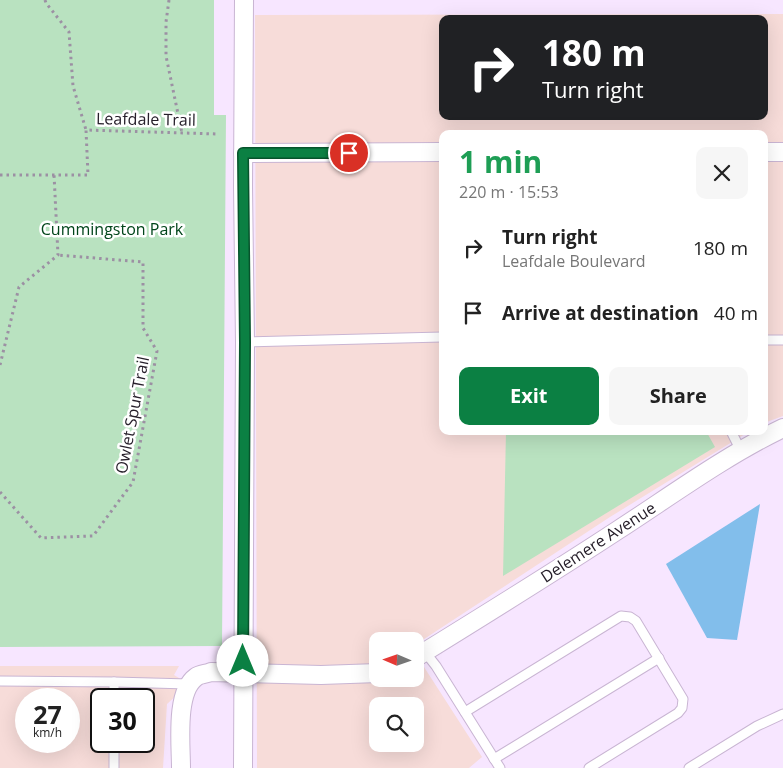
<!DOCTYPE html>
<html lang="en">
<head>
<meta charset="utf-8">
<style>
	:root { --surface:#fff; --page:#f6f6f6; --text:#222; --muted:#767676; --accent:#0b8043 }
	body { margin:0; font-family:"Open Sans",sans-serif; background:var(--page); color:var(--text); height:100vh; display:flex; flex-direction:column; font-size:19px; white-space:nowrap }
	* { box-sizing:border-box; margin:0 }
	p { font-size:16px; color:var(--muted) }
	.icon { flex:none; width:28px; height:28px; fill:none; stroke:currentColor; stroke-width:2; stroke-linecap:round; stroke-linejoin:round }
	.map { position:relative; flex:1; overflow:hidden }
	.drawer { position:absolute; left:439px; top:130px; width:329px; height:305px; display:flex; flex-direction:column; background:var(--surface); border-radius:10px; box-shadow:0 5px 20px #0002 }
	.drawer>* { flex:none }
	.banner { position:absolute; left:439px; top:15px; width:329px; height:105px; border-radius:10px; box-shadow:0 5px 20px #0002; background:#202124; color:#fff; overflow:hidden }
	.needle { width:32px; rotate:272deg }
	.tools { position:absolute; left:369px; top:632px; display:grid; gap:10px }
	.tools a { display:grid; place-items:center; width:55px; height:55px; border-radius:10px; background:var(--surface); box-shadow:0 5px 20px #0002; font-size:25px }
	.speed { position:absolute; left:15px; top:688px; display:flex; gap:10px; font-size:25px; font-weight:700; text-align:center }
	.speed>* { display:grid; place-content:center; width:65px; height:65px; border-radius:50%; background:var(--surface); box-shadow:0 5px 20px #0002; line-height:1 }
	.speed small { font-size:12px; font-weight:400 }
	.speed .limit { border:2px solid #111; border-radius:8px; background:#fff; color:#111 }
	.pin { position:absolute; display:grid; place-items:center; width:42px; height:42px; color:#fff; margin:-21px; border:2px solid #fff; border-radius:50%; box-shadow:0 1px 5px #0007 }
	.me { position:absolute; width:55px; margin:-28px; rotate:0deg; stroke-linejoin:round; filter:drop-shadow(0 0 4px #0008) }
	.turn { display:flex; align-items:center; gap:18px; height:105px; padding:0 20px; font-size:22px }
	.turn .icon { width:65px; height:65px; stroke-width:2.5 }
	.turn b { display:block; font-size:35px; line-height:42px }
	.round { display:grid; place-items:center; flex:none; width:52px; height:52px; border-radius:10px; background:var(--page) }
	.overview { display:flex; align-items:center; justify-content:space-between; height:85px; padding:0 20px }
	h1 { font-size:30px; font-weight:700; line-height:38px; color:#1e9e55 }
	.button { display:flex; gap:10px; margin-top:auto; padding:10px 20px }
	.button a { flex:1; height:58px; border-radius:10px; background:var(--accent); color:#fff; font-size:20px; font-weight:700; line-height:58px; text-align:center }
	.button a+a { background:var(--page); color:var(--text) }
	ul { padding:0; list-style:none }
	li { display:flex; align-items:center; gap:15px; height:65px; padding:0 20px }
	li div { flex:1 }
	li b { display:block; font-size:19px }
	li em { font-style:normal }
	.map>svg:first-child { display:block }
	.industrial { fill:#f7dcd9; fill-rule:evenodd }
	.green { fill:#b9e2c0 }
	.water { fill:#82beeb }
	.lines { fill:none; stroke-linecap:round; stroke-linejoin:round }
	.service-casing { stroke:#c9b5d3; stroke-width:11 }
	.minor-casing { stroke:#c9b5d3; stroke-width:20 }
	.path { stroke:#9c90a3; stroke-width:3; stroke-dasharray:2.5 4; stroke-linecap:butt }
	.service { stroke:#fff; stroke-width:9 }
	.minor { stroke:#fff; stroke-width:18 }
	.route-casing { stroke:#07532c; stroke-width:12 }
	.route { stroke:#0b8043; stroke-width:9 }
	.labels { text-anchor:middle; stroke-width:5; stroke-linejoin:round; paint-order:stroke }
	.street-label { font-size:16px; fill:#27202b; stroke:#fff }
	.park-label { font-size:16px; fill:#01451a; stroke:#fff }
</style>
</head>
<body>
<div class="map">
<svg width="783" height="768" viewBox="0 0 783 768">
	<rect width="100%" height="100%" fill="#f7e6ff"/>
	<!-- industrial -->
	<g class="industrial">
		<path d="M 783,14 L 783,416 L 764,423 L 764,134 L 442,134 L 442,431 L 750,431 L 610,517 L 415,645 L 415,641 L 378,641 L 378,679 L 415,679 L 415,653 L 482,757 L 469,768 L 257,768 L 255,15 ZM 442,19 L 764,19 L 764,116 L 442,116 ZM 378,706 L 415,706 L 415,744 L 378,744 Z"/>
		<path d="M 0,666 L 179,666 L 174,675 L 189,684 L 167,704 L 163,768 L 0,768 ZM 26,699 L 69,699 L 69,741 L 26,741 ZM 101,699 L 144,699 L 144,741 L 101,741 Z"/>
	</g>
	<!-- green -->
	<g class="green">
		<path d="M 0,0 L 214,0 L 214,115 L 226,115 L 222,646 L 0,647 Z"/>
		<path d="M 506,431 L 706,431 L 715,447 L 503,576 Z"/>
	</g>
	<!-- water -->
	<path class="water" d="M 760,504 L 737,640 L 707,638 L 666,564 Z"/>
	<g class="lines">
		<!-- service casing -->
		<g class="service-casing">
			<g id="service">
				<path d="M 764,340 L 783,340"/>
				<path d="M 245,342 L 442,337"/>
				<path d="M 731,431 L 741,451"/>
				<path d="M 425,652 L 436,666 L 500,768"/>
				<path d="M 0,681 L 114,682 L 114,699"/>
				<path d="M 114,682 L 189,684"/>
				<path d="M 465,712 L 621,616 L 630,617 L 636,621 L 683,699 L 682,708 L 678,713 L 589,768"/>
				<path d="M 494,759 L 659,658"/>
				<path d="M 114,768 L 114,741"/>
				<path d="M 689,768 L 757,726 L 783,714"/>
			</g>
		</g>
		<!-- minor casing -->
		<g class="minor-casing">
			<g id="minor">
				<path d="M 764,152 L 783,152"/>
				<path d="M 243,153 L 442,152"/>
				<path d="M 415,658 C 483,616 551,574 618,530 C 672,495 725,456 783,428"/>
				<path d="M 243,767 L 245,342 L 243,187 L 244,0"/>
				<path d="M 181,768 C 181,744 175,692 196,677 C 200,674 207,674 211,672 L 321,675 L 378,673"/>
			</g>
		</g>
		<!-- path -->
		<g class="path">
			<path d="M 45,0 L 46,3 L 69,32 L 73,86 L 86,130"/>
			<path d="M 169,0 L 166,22 L 166,56 L 182,133"/>
			<path d="M 0,175 L 88,175 L 86,130 L 218,134"/>
			<path d="M 0,365 L 19,287 L 58,255 L 54,174"/>
			<path d="M 0,492 L 41,538 L 93,536 L 133,482 L 157,351 L 143,328 L 143,262 L 58,255"/>
		</g>
		<!-- service -->
		<use href="#service" class="service"/>
		<!-- minor -->
		<use href="#minor" class="minor"/>
	</g>
	<g class="lines">
		<!-- route casing -->
		<g class="route-casing">
			<path id="route" d="M 243,661 L 245,342 L 243,153 L 349,153"/>
		</g>
		<!-- route -->
		<use href="#route" class="route"/>
	</g>
	<g class="labels">
		<!-- street labels -->
		<g class="street-label">
			<text transform="translate(146 119) rotate(1)" y="6">Leafdale Trail</text>
			<text transform="translate(132 415) rotate(-79)" y="6">Owlet Spur Trail</text>
			<text transform="translate(598 542) rotate(-33)" y="6">Delemere Avenue</text>
		</g>
		<!-- park labels -->
		<g class="park-label">
			<text x="112" y="235">Cummingston Park</text>
		</g>
	</g>
</svg>
<div class="tools">
<a><svg class="needle" viewBox="-14 -14 28 28"><path d="M0-13l5 13h-10z" fill="#e53935"/><path d="M0 13l5-13h-10z" fill="#767676"/></svg></a>
<a><svg class="icon" aria-label="search" viewBox="0 0 24 24"><circle cx="10" cy="10" r="6"/><path d="M15 15l6 6"/></svg></a>
</div>
<div class="speed"><div>27<small>km/h</small></div><div class="limit">30</div></div>
<div class="pin" style="left:349px;top:153px;background:#d93025"><svg class="icon" aria-label="arrive" viewBox="0 0 24 24"><path d="M6 21V4h12l-3 4 3 4H6"/></svg></div>
<svg class="me" style="left:243px;top:661px" viewBox="-20 -20 40 40"><circle r="19" fill="#fff"/><path d="M0-13L10 11 0 6-10 11z" fill="#0b8043"/></svg>
<div class="banner">
<div class="turn"><svg class="icon" aria-label="right" viewBox="0 0 24 24"><path d="M7 20v-9h11M14 6l5 5-5 5"/></svg><div><b>180 m</b>Turn right</div></div>
</div>
<section class="drawer">
<div class="overview"><div><h1>1 min</h1><p>220 m · 15:53</p></div><a class="round"><svg class="icon" aria-label="close" viewBox="0 0 24 24"><path d="M6 6l12 12M18 6L6 18"/></svg></a></div>
<ul>
<li><svg class="icon" aria-label="right" viewBox="0 0 24 24"><path d="M7 20v-9h11M14 6l5 5-5 5"/></svg><div><b>Turn right</b><p>Leafdale Boulevard</p></div><em>180 m</em></li>
<li><svg class="icon" aria-label="arrive" viewBox="0 0 24 24"><path d="M6 21V4h12l-3 4 3 4H6"/></svg><div><b>Arrive at destination</b></div><em>40 m</em></li>
</ul>
<div class="button"><a>Exit</a><a>Share</a></div>
</section>
</div>
</body>
</html>
